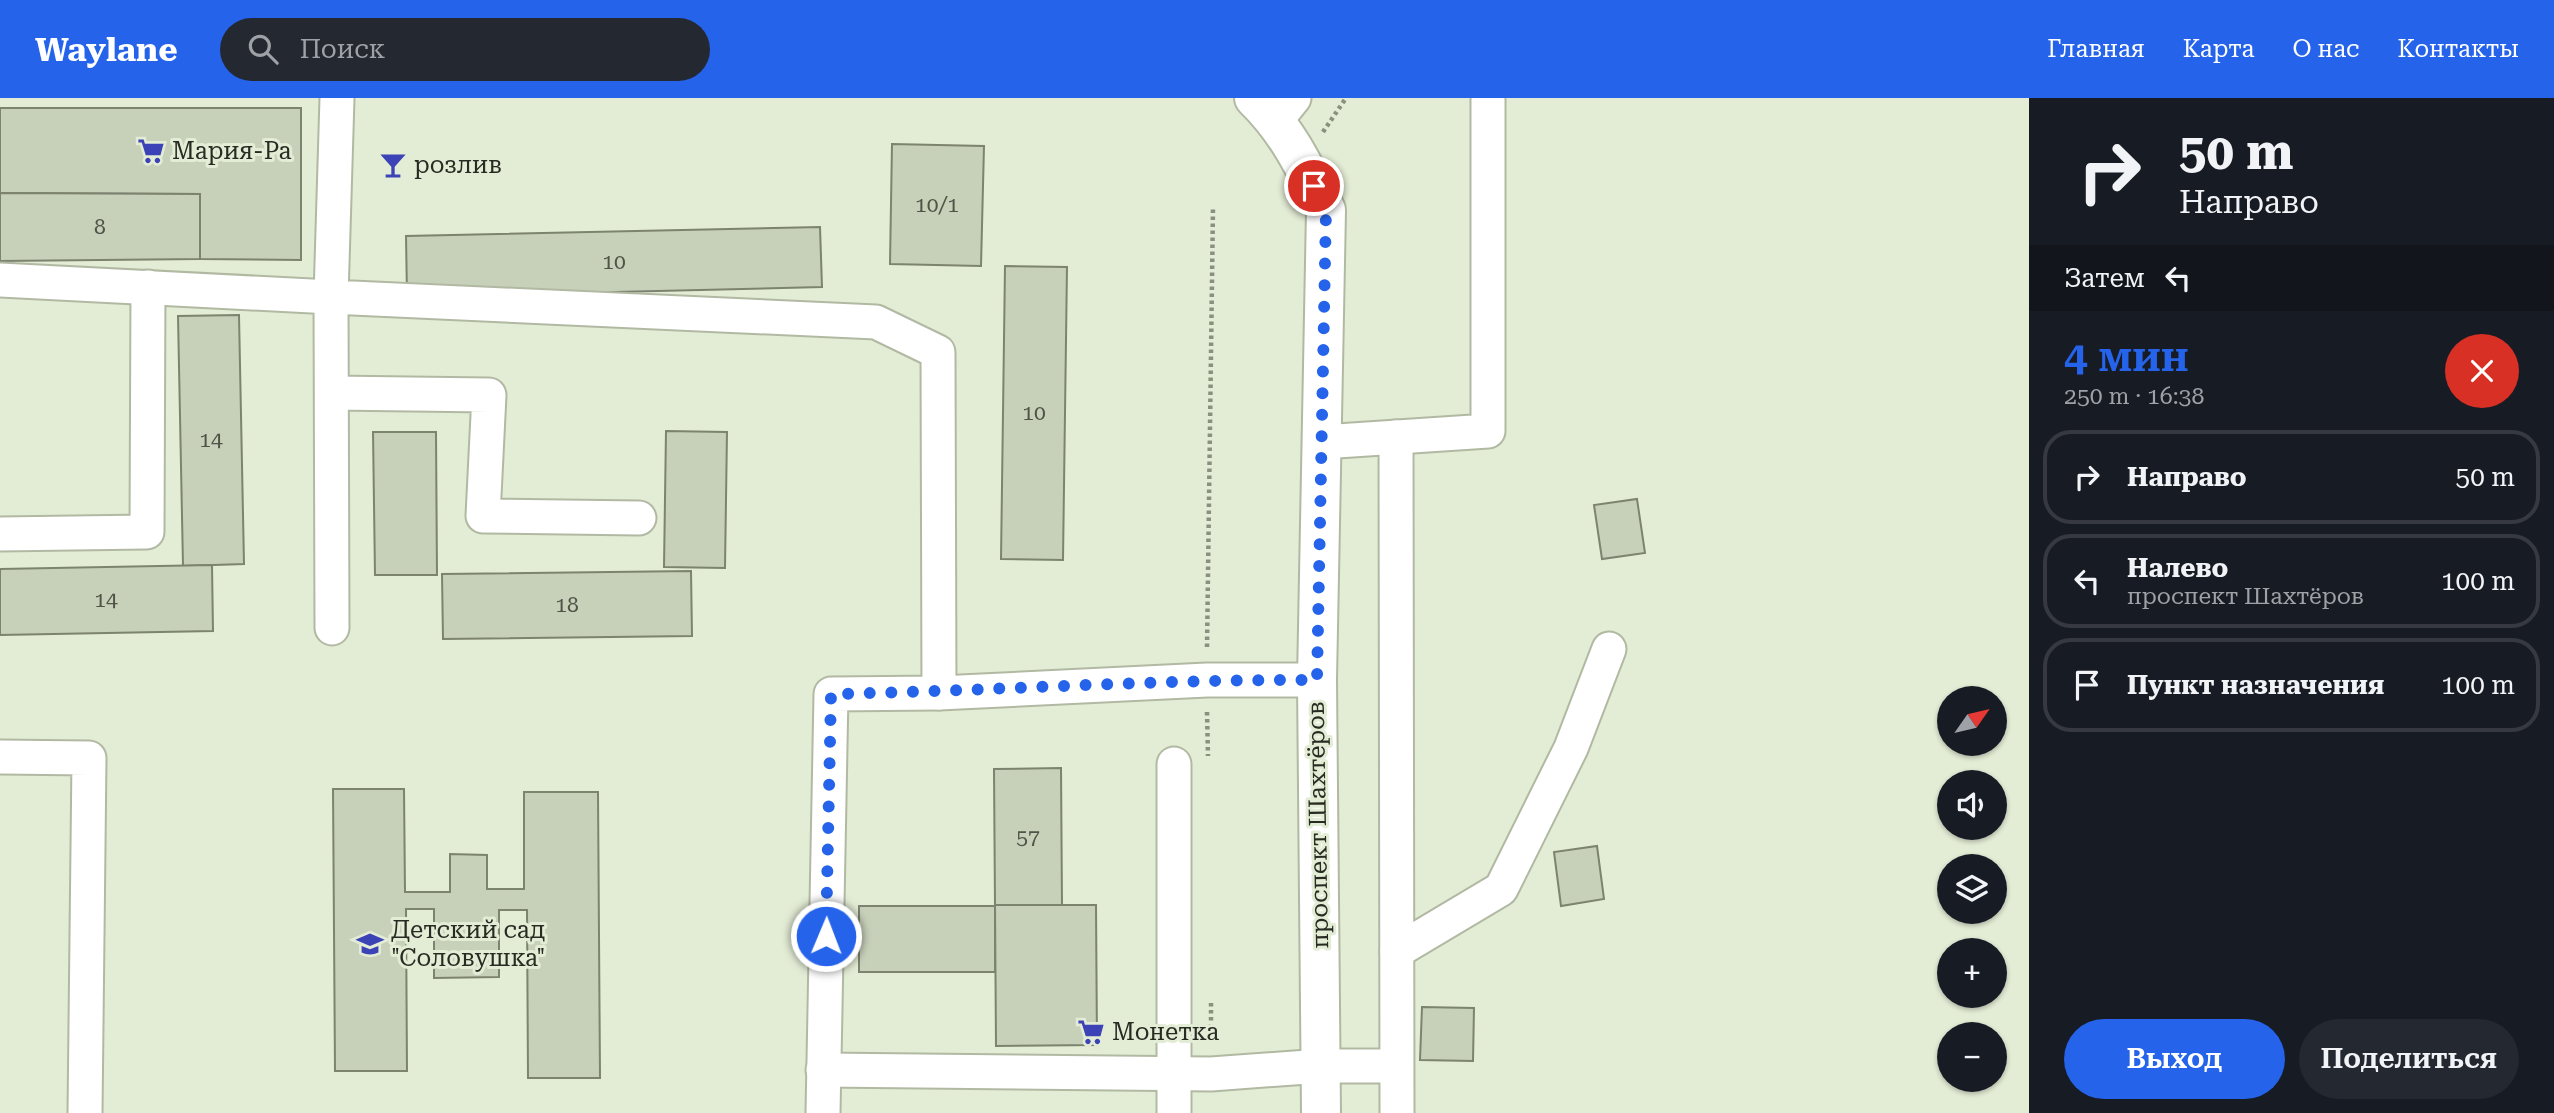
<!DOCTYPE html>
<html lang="ru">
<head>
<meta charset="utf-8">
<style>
	:root { --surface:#171b24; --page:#242831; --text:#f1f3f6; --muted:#9ea1a6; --line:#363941; --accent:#2563eb }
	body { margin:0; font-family:"Roboto Serif",serif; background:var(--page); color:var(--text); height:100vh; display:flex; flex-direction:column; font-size:26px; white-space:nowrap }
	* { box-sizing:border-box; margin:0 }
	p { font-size:23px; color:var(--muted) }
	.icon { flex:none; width:38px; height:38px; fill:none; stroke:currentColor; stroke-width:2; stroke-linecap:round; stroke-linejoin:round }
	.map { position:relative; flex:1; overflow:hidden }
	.side { display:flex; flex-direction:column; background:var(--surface); width:525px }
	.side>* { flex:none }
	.banner { background:#171b24; color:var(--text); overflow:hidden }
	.needle { width:46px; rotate:56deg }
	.fabs { position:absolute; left:1937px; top:588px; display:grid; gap:14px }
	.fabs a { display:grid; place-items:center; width:70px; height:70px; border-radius:50%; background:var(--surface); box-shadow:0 2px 5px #0004; font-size:35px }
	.pin { position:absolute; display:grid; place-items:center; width:60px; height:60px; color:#fff; margin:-30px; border:4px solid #fff; border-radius:50%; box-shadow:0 2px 7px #0007 }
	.me { position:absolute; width:77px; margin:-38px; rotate:1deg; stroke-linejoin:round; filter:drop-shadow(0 0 5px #0008) }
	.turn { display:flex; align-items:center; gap:24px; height:147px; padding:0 35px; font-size:32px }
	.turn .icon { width:91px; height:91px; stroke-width:2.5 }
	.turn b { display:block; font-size:49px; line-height:60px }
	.then { display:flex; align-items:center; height:66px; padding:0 35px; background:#0003; gap:14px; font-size:26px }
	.round { display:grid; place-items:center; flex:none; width:74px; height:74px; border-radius:37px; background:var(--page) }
	.summary { display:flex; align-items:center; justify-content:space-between; height:119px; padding:0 35px }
	h1 { font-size:42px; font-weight:600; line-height:52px; color:var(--accent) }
	.button { display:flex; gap:14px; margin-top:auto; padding:14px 35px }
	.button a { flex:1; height:80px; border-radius:42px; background:var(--accent); color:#fff; font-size:28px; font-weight:600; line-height:80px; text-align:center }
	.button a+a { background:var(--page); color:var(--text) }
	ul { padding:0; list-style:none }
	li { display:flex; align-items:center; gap:21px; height:94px; margin:0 14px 10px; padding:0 21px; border:4px solid var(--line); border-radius:28px }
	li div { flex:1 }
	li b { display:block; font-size:26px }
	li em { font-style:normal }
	header { display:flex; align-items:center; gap:42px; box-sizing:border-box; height:98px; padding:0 35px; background:var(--accent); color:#fff }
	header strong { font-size:33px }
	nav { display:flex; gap:38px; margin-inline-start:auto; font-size:24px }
	.search { width:490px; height:63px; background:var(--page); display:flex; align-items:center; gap:18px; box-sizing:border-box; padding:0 24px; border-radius:38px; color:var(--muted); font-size:26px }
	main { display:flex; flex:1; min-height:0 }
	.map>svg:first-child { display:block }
	.building { fill:#c7d0b9; stroke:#7c836f; stroke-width:2 }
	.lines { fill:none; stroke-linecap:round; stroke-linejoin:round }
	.minor-casing { stroke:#b1b9a3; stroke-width:37 }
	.major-casing { stroke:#b1b9a3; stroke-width:42 }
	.path { stroke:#8a9080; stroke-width:4.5; stroke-dasharray:3.5 3.5; stroke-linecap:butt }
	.minor { stroke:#fff; stroke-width:33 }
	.major { stroke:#fff; stroke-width:38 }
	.route { stroke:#2563eb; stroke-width:12; stroke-dasharray:0 21.6 }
	.labels { text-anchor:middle; stroke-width:6; stroke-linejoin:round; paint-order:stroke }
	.number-label { font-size:21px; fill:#505448 }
	.poi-label { font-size:24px; fill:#282b22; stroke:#e3ecd5; text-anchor:start }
	.street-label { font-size:24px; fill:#282b22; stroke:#e3ecd5 }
</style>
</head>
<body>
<header>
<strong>Waylane</strong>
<div class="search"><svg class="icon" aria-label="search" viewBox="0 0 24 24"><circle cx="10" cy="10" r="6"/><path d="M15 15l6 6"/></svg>Поиск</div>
<nav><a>Главная</a><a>Карта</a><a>О нас</a><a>Контакты</a></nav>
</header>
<main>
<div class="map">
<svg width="2029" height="1015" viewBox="0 0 2029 1015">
	<rect width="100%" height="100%" fill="#e3ecd5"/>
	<!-- building -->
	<g class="building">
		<path d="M 0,10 L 301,10 L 301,162 L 200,161 L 200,96 L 0,95 Z"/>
		<path d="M 892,46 L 984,48 L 981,168 L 890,166 Z"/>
		<path d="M 0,95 L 200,96 L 200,161 L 0,163 Z"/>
		<path d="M 820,129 L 822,189 L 407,199 L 406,138 Z"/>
		<path d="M 1005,168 L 1067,169 L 1063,462 L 1001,461 Z"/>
		<path d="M 239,217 L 244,466 L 183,468 L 178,218 Z"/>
		<path d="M 666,333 L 727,334 L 725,470 L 664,469 Z"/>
		<path d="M 373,334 L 436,334 L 437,477 L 375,477 Z"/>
		<path d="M 1637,401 L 1645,455 L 1602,461 L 1594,407 Z"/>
		<path d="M 212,467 L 213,533 L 0,537 L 0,471 Z"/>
		<path d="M 691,473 L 692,538 L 443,541 L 442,476 Z"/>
		<path d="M 1061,670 L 1062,807 L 995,807 L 995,874 L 859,874 L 859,808 L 995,808 L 994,671 Z"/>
		<path d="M 333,691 L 404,691 L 405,794 L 450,794 L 450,756 L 487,757 L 487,791 L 524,791 L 524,694 L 598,694 L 600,980 L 528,980 L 527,812 L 499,812 L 499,879 L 434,880 L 434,811 L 406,811 L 407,973 L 335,973 Z"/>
		<path d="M 1597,748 L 1604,801 L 1561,808 L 1554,754 Z"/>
		<path d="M 995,807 L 1096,807 L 1097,947 L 996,948 Z"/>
		<path d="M 1422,909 L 1474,910 L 1473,963 L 1420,962 Z"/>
	</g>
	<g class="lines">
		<!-- minor casing -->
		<g class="minor-casing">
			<g id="minor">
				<path d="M 337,0 L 331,199 L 876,224 L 938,254 L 939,595 L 831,596 L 823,1015"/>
				<path d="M 1277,21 L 1294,0"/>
				<path d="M 0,182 L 331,199 L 332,530"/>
				<path d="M 332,295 L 489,297 L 483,418 L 639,420"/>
				<path d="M 1396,339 L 1397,1015"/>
				<path d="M 1322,344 L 1488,333 L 1488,0"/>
				<path d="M 0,436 L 147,434 L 148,189"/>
				<path d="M 939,595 L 1207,582 L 1317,582"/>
				<path d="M 0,659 L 89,660 L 85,1015"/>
				<path d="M 1397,853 L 1501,791 L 1571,650 L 1609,551"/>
				<path d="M 823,972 L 1211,976 L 1321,968 L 1396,968"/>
				<path d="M 1174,1015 L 1174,666"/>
			</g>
		</g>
		<!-- major casing -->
		<g class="major-casing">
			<path id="major" d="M 1254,0 C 1288,33 1305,70 1326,112 L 1317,582 L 1321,1015"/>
		</g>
		<!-- path -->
		<g class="path">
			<path d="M 1323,34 L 1346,0"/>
			<path d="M 1207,549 L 1213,109"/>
			<path d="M 1207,614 L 1208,658"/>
			<path d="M 1211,905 L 1211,945"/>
		</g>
		<!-- minor -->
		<use href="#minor" class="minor"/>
		<!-- major -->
		<use href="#major" class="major"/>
	</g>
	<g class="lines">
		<!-- route -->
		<path class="route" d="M 826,838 L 831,596 C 993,593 1155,581 1317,582 L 1326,112 L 1314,88"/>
	</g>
	<!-- icons -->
	<defs>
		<g id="supermarket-bare" transform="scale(2.1)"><path d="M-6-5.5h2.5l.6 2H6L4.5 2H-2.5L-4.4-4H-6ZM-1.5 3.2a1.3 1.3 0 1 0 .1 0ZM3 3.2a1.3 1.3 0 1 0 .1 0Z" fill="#3b43b6" stroke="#e3ecd5" stroke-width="2.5" paint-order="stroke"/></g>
		<g id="bar-bare" transform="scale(2.1)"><path d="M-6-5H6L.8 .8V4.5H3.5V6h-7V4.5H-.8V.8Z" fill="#3b43b6" stroke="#e3ecd5" stroke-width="2.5" paint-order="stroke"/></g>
		<g id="school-bare" transform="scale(2.1)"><path d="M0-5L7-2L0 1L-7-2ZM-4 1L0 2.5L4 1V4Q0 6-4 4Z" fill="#3b43b6" stroke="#e3ecd5" stroke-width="2.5" paint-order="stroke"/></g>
	</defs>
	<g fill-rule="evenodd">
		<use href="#supermarket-bare" x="151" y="53"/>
		<use href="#bar-bare" x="393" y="67"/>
		<use href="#school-bare" x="370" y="846"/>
		<use href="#supermarket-bare" x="1091" y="934"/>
	</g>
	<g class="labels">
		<!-- number labels -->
		<g class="number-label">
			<text x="937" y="114">10/1</text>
			<text x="100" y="136">8</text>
			<text x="614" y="171">10</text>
			<text x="1034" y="322">10</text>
			<text x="211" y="349">14</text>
			<text x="106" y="509">14</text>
			<text x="567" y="514">18</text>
			<text x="1028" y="746">57</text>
		</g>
		<!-- poi labels -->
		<g class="poi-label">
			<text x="172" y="61">Мария-Ра</text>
			<text x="414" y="75">розлив</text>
			<text x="391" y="840">Детский сад<tspan x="391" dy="28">"Соловушка"</tspan></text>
			<text x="1112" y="942">Монетка</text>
		</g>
		<!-- street labels -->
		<g class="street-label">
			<text transform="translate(1318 727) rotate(-91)" y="8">проспект Шахтёров</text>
		</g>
	</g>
</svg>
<div class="fabs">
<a><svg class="needle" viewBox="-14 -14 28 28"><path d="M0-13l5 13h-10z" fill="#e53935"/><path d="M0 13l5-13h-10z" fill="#9ea1a6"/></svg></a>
<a><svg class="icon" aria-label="sound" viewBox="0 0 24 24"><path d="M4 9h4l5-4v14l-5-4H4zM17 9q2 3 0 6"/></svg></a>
<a><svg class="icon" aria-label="layers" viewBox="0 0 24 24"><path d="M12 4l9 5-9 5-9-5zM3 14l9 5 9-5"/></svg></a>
<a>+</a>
<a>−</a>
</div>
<div class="pin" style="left:1314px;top:88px;background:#d93025"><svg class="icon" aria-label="arrive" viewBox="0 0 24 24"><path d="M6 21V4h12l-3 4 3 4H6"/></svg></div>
<svg class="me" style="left:826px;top:838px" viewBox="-20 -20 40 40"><circle r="17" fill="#2563eb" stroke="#fff" stroke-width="3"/><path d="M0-11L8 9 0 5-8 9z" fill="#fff"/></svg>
</div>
<section class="side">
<div class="banner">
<div class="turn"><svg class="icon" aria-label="right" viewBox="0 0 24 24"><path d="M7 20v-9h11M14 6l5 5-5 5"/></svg><div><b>50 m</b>Направо</div></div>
<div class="then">Затем<svg class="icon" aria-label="left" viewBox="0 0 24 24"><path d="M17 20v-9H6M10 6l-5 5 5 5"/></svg></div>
</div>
<div class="summary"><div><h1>4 мин</h1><p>250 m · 16:38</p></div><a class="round" style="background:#d93025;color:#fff"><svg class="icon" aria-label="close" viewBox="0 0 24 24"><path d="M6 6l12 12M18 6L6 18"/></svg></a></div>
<ul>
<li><svg class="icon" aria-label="right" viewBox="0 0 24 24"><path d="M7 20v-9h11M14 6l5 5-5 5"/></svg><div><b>Направо</b></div><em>50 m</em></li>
<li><svg class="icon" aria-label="left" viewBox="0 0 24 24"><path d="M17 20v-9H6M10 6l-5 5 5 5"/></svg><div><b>Налево</b><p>проспект Шахтёров</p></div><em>100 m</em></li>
<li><svg class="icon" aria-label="arrive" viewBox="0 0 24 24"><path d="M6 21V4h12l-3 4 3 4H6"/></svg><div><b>Пункт назначения</b></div><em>100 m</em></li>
</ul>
<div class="button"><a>Выход</a><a>Поделиться</a></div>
</section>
</main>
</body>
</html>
